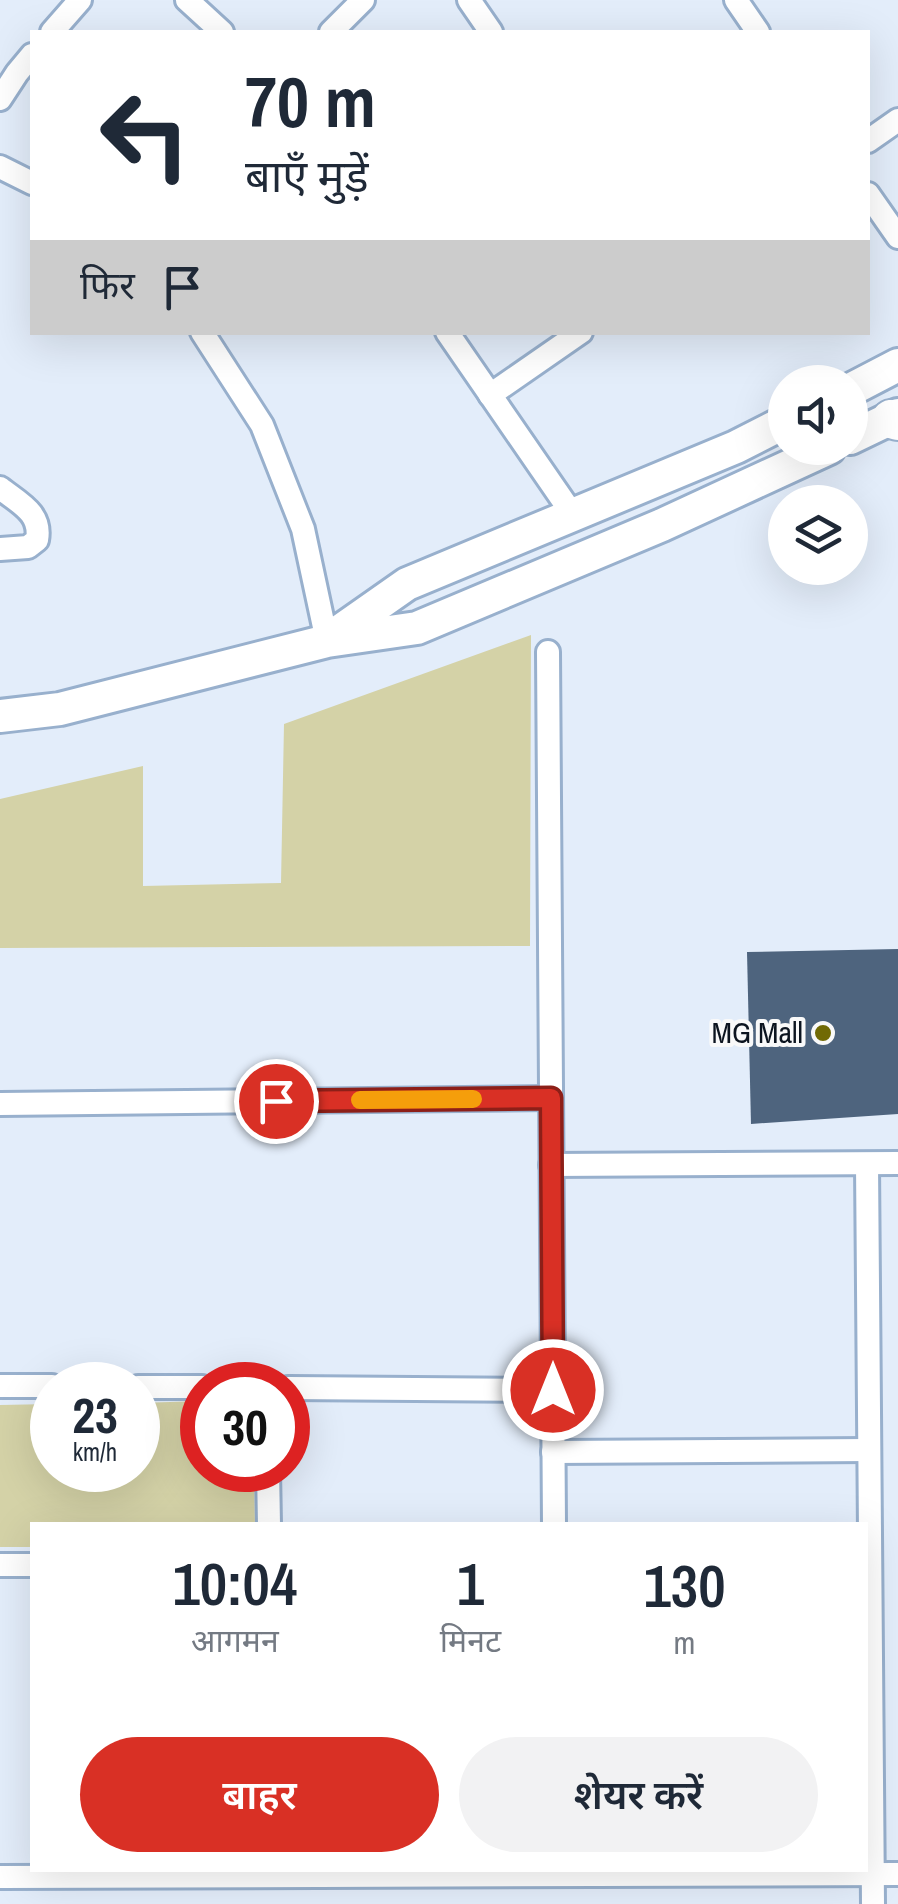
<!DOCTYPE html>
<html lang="hi">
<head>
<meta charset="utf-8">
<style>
	:root { --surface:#fff; --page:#f2f2f3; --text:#1f2937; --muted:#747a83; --accent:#d93025 }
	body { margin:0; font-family:"Archivo Narrow","Noto Sans Devanagari",sans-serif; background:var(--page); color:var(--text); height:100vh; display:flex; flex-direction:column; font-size:38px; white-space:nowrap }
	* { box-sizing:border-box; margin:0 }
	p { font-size:32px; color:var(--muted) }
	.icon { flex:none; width:55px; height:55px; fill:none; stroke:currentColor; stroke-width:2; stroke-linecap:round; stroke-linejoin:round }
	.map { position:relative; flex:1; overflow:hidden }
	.drawer { position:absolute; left:30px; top:1522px; width:838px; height:350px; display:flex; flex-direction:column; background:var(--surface); border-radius:0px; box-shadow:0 10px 40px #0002 }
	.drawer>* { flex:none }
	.hud { position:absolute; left:30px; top:30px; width:840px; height:305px; border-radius:0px; box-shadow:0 10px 40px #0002; background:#fff; color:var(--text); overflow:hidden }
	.fabs { position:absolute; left:768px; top:365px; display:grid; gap:20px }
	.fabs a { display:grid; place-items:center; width:100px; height:100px; border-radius:50%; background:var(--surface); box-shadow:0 10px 40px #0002; font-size:50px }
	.speed { position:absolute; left:30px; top:1362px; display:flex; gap:20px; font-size:50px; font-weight:700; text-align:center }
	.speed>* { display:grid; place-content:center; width:130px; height:130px; border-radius:50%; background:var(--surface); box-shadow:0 10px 40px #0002; line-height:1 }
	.speed small { font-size:25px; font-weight:400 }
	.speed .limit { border:15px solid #d22; background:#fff; color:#111 }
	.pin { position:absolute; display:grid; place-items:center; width:85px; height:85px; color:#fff; margin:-42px; border:5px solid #fff; border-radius:50%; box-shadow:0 2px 10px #0007 }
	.me { position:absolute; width:110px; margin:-55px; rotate:0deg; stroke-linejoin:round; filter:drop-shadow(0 0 8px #0008) }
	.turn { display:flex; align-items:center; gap:35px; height:210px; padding:0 50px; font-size:45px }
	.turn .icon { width:130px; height:130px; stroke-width:2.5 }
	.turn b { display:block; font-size:70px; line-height:85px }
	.then { display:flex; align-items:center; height:95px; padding:0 50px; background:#0003; gap:20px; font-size:38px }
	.eta { display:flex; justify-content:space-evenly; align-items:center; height:170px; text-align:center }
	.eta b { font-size:60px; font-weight:600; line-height:70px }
	.button { display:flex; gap:20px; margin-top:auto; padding:20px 50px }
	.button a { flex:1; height:115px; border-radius:60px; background:var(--accent); color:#fff; font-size:40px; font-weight:600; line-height:115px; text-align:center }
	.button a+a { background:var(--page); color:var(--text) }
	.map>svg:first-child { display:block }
	.green { fill:#d4d2a7 }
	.building { fill:#4e647e }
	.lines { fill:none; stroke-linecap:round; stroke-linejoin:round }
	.minor-casing { stroke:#98b0cd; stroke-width:28 }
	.secondary-casing { stroke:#98b0cd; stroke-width:38 }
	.primary-casing { stroke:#98b0cd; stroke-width:42 }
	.minor { stroke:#fff; stroke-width:22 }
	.secondary { stroke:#fff; stroke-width:32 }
	.primary { stroke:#fff; stroke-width:38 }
	.route-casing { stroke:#8d1f18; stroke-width:25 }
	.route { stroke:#d93025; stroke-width:18 }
	.slow { stroke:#f59e0b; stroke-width:18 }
	.poi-dot { fill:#716a04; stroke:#f9f9f9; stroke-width:4 }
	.labels { text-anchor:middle; stroke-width:8; stroke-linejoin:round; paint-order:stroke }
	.poi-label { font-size:30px; fill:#0c141f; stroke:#f9f9f9; text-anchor:end }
</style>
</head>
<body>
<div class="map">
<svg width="898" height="1904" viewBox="0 0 898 1904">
	<rect width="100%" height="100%" fill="#e3edfa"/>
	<!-- green -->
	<g class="green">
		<path d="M 531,635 L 530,946 L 0,948 L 0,799 L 143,766 L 143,886 L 281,883 L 284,724 Z"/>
		<path d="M 202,1401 L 202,1470 L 254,1470 L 255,1525 L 32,1525 L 32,1547 L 0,1547 L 0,1405 L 52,1404 L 52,1470 L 138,1470 L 138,1403 Z"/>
	</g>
	<!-- building -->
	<path class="building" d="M 898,949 L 898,1114 L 751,1124 L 747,952 Z"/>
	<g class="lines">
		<!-- minor casing -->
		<g class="minor-casing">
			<g id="minor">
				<path d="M 187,0 L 222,32"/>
				<path d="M 469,0 L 491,32"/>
				<path d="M 736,0 L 758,32"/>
				<path d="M 52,32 L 80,0"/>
				<path d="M 331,32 L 363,0"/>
				<path d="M 0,99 L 17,73 L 32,55"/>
				<path d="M 868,141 L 898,120"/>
				<path d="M 0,167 L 32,183"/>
				<path d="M 868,194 L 898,237"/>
				<path d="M 202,332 L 262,425 L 303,529 L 327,641"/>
				<path d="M 447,332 L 573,515"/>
				<path d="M 490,395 L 581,332"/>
				<path d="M 0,488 C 19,503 42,513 37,540 L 28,547 L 0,549"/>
				<path d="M 548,652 L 554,1525"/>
				<path d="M 0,1104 L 551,1098"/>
				<path d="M 867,1164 L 873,1904"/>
				<path d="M 551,1165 L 898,1163"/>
				<path d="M 0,1386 L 52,1386"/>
				<path d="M 138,1387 L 202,1387"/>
				<path d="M 288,1388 L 553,1390"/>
				<path d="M 553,1452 L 869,1450"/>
				<path d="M 268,1470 L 269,1525"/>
				<path d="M 0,1565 L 32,1565"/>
				<path d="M 0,1877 L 898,1874"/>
			</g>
		</g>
		<!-- secondary casing -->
		<g class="secondary-casing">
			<g id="secondary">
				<path d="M 850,390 L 898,365"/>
				<path d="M 850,438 L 898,415"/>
				<path d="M 330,638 L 407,584 L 736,447 L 785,422"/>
				<path d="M 0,716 L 60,709 L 327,641 L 417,628 L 662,525 L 829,448"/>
			</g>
		</g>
		<!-- primary casing -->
		<g class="primary-casing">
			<path id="primary" d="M 891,419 L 898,421"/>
		</g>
		<!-- minor -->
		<use href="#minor" class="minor"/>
		<!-- secondary -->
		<use href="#secondary" class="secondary"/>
		<!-- primary -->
		<use href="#primary" class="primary"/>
	</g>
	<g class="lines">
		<!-- route casing -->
		<g class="route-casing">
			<path id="route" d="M 276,1101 L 551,1098 L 553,1390"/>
		</g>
		<!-- route -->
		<use href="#route" class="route"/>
		<!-- slow -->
		<path class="slow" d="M 360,1100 L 473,1099"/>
	</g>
	<!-- markers -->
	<circle class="poi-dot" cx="823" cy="1033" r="10"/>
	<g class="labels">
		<!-- poi labels -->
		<g class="poi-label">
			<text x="803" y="1043">MG Mall</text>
		</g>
	</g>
</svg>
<div class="fabs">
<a><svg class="icon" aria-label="sound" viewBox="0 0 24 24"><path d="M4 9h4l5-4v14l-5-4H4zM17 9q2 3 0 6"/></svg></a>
<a><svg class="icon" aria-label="layers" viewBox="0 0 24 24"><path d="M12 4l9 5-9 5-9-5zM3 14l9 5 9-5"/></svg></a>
</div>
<div class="speed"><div>23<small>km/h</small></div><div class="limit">30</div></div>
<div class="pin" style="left:276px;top:1101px;background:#d93025"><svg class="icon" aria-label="arrive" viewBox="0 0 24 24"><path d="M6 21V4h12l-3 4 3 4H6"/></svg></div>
<svg class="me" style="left:553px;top:1390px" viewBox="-20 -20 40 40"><circle r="17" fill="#d93025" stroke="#fff" stroke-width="3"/><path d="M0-11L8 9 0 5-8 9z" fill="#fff"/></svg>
<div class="hud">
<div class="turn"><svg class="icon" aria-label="left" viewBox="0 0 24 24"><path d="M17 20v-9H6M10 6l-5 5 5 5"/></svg><div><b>70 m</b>बाएँ मुड़ें</div></div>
<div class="then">फिर<svg class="icon" aria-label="arrive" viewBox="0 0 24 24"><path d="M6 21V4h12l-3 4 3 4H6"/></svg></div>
</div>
<section class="drawer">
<div class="eta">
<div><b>10:04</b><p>आगमन</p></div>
<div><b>1</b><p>मिनट</p></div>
<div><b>130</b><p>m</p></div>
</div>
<div class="button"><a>बाहर</a><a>शेयर करें</a></div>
</section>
</div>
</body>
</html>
